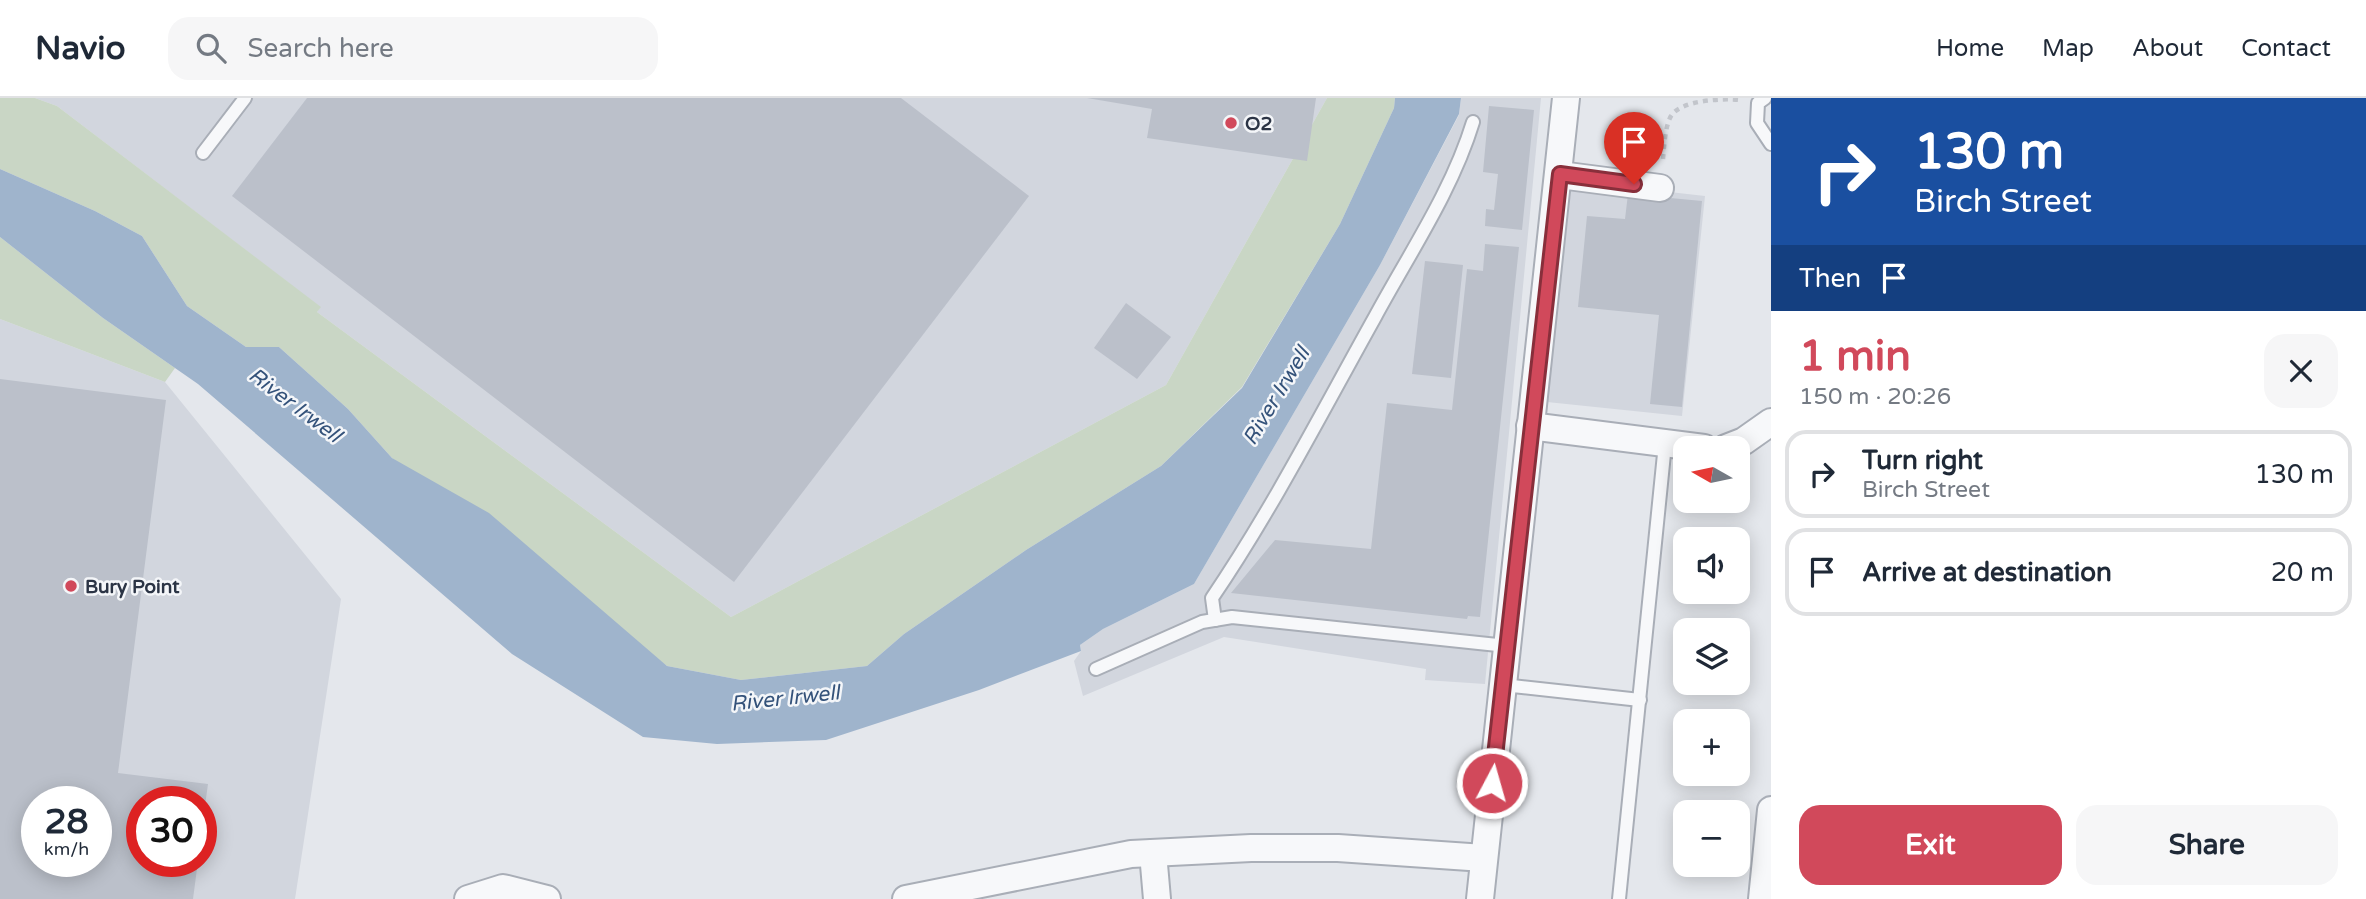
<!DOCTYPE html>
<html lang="en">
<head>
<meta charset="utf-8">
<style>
	:root { --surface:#fff; --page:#f6f6f7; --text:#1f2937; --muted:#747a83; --line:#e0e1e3; --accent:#d1495b }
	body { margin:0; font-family:"Varela Round",sans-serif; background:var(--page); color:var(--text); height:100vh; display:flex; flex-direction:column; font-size:26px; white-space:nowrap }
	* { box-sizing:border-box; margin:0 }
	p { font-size:23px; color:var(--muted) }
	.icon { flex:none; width:38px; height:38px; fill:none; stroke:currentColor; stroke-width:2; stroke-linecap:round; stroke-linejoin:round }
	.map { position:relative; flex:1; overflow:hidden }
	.drawer { display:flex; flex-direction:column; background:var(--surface); width:595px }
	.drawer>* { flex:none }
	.banner { background:#1a4fa0; color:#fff; overflow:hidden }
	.needle { width:46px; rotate:279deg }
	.tools { position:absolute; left:1673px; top:338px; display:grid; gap:14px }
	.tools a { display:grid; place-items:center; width:77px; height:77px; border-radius:14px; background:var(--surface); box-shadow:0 4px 18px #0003; font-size:35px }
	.speed { position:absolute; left:21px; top:688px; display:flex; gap:14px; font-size:35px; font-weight:700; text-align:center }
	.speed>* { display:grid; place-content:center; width:91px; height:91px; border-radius:50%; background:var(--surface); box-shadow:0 4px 18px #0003; line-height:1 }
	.speed small { font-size:18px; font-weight:400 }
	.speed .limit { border:10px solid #d22; background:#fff; color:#111 }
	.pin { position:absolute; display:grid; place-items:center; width:60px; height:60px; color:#fff; margin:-72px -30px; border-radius:50% 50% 50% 0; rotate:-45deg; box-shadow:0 0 7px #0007 }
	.pin .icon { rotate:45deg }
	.me { position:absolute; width:77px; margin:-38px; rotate:6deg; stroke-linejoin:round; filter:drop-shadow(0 0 5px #0008) }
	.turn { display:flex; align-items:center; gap:24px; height:147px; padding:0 28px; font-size:32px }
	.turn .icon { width:91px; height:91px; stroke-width:2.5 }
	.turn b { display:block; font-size:49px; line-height:60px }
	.then { display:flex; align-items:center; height:66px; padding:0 28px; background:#0003; gap:14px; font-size:26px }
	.round { display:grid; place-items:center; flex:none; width:74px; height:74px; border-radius:21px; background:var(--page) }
	.summary { display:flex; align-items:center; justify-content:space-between; height:119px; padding:0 28px }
	h1 { font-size:42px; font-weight:800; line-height:52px; color:var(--accent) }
	.primary-button { display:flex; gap:14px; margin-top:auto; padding:14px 28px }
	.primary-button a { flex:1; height:80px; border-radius:21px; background:var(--accent); color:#fff; font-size:28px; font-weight:800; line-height:80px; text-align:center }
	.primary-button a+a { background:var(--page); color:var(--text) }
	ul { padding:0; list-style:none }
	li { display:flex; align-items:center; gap:21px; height:88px; margin:0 14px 10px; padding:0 14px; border:4px solid var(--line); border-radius:21px }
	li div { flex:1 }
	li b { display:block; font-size:26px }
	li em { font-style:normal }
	header { display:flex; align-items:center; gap:42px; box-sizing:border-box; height:98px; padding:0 35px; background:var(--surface); border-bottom:2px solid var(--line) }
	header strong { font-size:33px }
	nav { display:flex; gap:38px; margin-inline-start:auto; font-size:24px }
	.search { width:490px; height:63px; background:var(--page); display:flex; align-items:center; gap:18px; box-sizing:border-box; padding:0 24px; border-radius:21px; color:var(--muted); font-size:26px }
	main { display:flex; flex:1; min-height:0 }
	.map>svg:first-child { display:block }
	.built { fill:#d2d6de; fill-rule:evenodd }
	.green { fill:#c9d6c5 }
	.water { fill:#9fb4cc }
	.building { fill:#bbc0ca; fill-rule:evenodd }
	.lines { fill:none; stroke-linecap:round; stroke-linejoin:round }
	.lane-casing { stroke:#a9aeb7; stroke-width:16 }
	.street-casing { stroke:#a9aeb7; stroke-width:30 }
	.path { stroke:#c2c5cb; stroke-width:4.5; stroke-dasharray:5 5; stroke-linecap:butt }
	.lane { stroke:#f7f8fa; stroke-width:12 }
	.street { stroke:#f7f8fa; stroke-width:26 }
	.route-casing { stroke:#882f3b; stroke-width:18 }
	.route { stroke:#d1495b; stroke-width:12 }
	.poi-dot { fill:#d1495b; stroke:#f4f6f9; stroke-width:2.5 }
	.labels { text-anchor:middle; stroke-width:5; stroke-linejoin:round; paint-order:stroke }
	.poi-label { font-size:19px; font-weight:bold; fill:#2b3445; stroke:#f4f6f9; text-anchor:start }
	.water-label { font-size:21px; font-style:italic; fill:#34527a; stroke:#f4f6f9 }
</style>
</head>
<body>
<header>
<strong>Navio</strong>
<div class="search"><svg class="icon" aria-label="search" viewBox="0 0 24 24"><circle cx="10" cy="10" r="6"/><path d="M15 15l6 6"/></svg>Search here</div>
<nav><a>Home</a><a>Map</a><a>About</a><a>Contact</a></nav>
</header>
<main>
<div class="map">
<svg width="1771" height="801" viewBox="0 0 1771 801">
	<rect width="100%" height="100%" fill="#e4e7ec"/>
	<!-- built -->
	<g class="built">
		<path d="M 35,0 L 1327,0 L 1166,287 L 731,519 L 317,214 L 320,209 L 57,8 Z"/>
		<path d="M 1461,0 L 1541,0 L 1485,586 L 1425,582 L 1426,571 L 1224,539 L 1083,598 L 1074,563 L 1081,553 L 1080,547 L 1103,531 L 1194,486 L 1380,167 L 1459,17 Z"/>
		<path d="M 1572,83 L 1705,98 L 1682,318 L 1547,304 Z"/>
		<path d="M 0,221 L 165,284 L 341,501 L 295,801 L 0,801 ZM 37,704 L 96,704 L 96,763 L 37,763 ZM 142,704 L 201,704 L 201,763 L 142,763 Z"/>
	</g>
	<!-- green -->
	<g class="green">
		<path d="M 0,0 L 35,0 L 57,8 L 321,209 L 317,214 L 731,519 L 1166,287 L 1327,0 L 1395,0 L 1394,10 L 1340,126 L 1242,289 L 1161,368 L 1026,452 L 904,536 L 867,568 L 741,582 L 667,568 L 392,360 L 348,311 L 279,249 L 246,249 L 187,208 L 142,138 L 95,113 L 0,71 Z"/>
		<path d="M 0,139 L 103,220 L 175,270 L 165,284 L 0,221 Z"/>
	</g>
	<!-- water -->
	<path class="water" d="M 1395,0 L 1461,0 L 1459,16 L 1380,167 L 1194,486 L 1103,531 L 1080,547 L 1081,553 L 979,592 L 826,642 L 717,646 L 643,639 L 512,556 L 198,286 L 103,220 L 0,139 L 0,71 L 95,113 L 142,138 L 187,208 L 246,249 L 279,249 L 348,311 L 392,360 L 489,415 L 667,568 L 741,582 L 867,568 L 904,536 L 1026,452 L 1161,368 L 1242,290 L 1340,126 L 1394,10 Z"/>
	<!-- building -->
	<g class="building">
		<path d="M 307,0 L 901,0 L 1029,98 L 734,484 L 232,98 Z"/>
		<path d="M 1087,0 L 1316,0 L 1307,63 L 1147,40 L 1152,11 Z"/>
		<path d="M 1489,8 L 1534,12 L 1522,132 L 1485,128 L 1486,111 L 1494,112 L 1498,76 L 1483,74 Z"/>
		<path d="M 1628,96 L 1702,103 L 1682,309 L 1650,306 L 1659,217 L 1578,209 L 1587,118 L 1625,121 Z"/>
		<path d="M 1485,146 L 1519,149 L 1480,519 L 1468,518 L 1467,521 L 1231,495 L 1275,442 L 1371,451 L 1387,305 L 1452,312 L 1467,171 L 1483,173 Z"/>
		<path d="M 1425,163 L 1463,167 L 1451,280 L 1412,276 Z"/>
		<path d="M 1126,205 L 1171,239 L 1137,281 L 1094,250 Z"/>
		<path d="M 0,281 L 166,302 L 118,675 L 208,686 L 203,722 L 201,704 L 142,704 L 142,763 L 198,763 L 193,801 L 0,801 ZM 37,704 L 96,704 L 96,763 L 37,763 Z"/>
	</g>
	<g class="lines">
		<!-- lane casing -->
		<g class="lane-casing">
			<g id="lane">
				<path d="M 1765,0 L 1758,5 L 1757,25 L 1771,46"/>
				<path d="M 203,55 L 245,0"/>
				<path d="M 1215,522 L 1212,500 C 1273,410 1322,314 1375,219 C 1409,156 1452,93 1473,24"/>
				<path d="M 1096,571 L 1202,524 L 1232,519 L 1507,548"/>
				<path d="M 1503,587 L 1640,602"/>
				<path d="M 1619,801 L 1665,346"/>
			</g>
		</g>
		<!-- street casing -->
		<g class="street-casing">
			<g id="street">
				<path d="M 1560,77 L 1660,90"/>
				<path d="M 1530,328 L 1704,350"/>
				<path d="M 1726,350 L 1744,343 L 1771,324"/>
				<path d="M 1153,755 L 1157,801"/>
				<path d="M 468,801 L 503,790 L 547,801"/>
				<path d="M 906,801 L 1131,756 L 1251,750 L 1338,750 L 1484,760"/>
				<path d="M 1480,801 L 1566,0"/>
				<path d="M 1762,801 L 1771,712"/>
			</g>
		</g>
		<!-- path -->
		<path class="path" d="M 1663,61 C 1664,50 1665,28 1671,18 C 1681,2 1723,0 1740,2"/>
		<!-- lane -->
		<use href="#lane" class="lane"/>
		<!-- street -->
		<use href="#street" class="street"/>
	</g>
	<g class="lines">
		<!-- route casing -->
		<g class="route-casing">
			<path id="route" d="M 1492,685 L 1560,76 L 1634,86"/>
		</g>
		<!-- route -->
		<use href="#route" class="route"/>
	</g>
	<!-- markers -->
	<g class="poi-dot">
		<circle cx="1231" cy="25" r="7"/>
		<circle cx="71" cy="488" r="7"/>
	</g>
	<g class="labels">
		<!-- poi labels -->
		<g class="poi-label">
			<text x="1245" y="32">O2</text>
			<text x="85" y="495">Bury Point</text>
		</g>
		<!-- water labels -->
		<g class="water-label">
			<text transform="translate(1276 298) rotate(-59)" y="7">River Irwell</text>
			<text transform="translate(295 307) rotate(37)" y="7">River Irwell</text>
			<text transform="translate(785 600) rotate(-6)" y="7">River Irwell</text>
		</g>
	</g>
</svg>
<div class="tools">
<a><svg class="needle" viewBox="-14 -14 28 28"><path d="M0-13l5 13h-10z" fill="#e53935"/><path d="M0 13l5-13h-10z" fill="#747a83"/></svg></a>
<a><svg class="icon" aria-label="sound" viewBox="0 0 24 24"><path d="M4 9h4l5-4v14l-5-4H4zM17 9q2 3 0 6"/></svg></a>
<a><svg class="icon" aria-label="layers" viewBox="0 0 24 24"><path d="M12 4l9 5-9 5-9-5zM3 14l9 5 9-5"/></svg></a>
<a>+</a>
<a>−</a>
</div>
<div class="speed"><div>28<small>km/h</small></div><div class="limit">30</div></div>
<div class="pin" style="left:1634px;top:86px;background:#d93025"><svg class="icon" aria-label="arrive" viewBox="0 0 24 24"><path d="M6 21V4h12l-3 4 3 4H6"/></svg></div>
<svg class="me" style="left:1492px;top:685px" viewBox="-20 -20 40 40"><circle r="17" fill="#d1495b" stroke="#fff" stroke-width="3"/><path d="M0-11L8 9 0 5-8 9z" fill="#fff"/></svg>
</div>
<section class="drawer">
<div class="banner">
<div class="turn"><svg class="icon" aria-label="right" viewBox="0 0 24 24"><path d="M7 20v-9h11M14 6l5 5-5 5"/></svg><div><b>130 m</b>Birch Street</div></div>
<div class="then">Then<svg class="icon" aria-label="arrive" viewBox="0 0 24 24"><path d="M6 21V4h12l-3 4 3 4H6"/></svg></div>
</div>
<div class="summary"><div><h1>1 min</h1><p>150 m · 20:26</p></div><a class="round"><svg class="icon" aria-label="close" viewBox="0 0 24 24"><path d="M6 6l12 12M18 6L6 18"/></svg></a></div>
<ul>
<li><svg class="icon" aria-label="right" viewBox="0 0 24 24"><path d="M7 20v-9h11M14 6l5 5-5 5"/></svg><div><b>Turn right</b><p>Birch Street</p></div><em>130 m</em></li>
<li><svg class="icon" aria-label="arrive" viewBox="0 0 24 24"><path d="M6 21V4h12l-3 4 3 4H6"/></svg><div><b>Arrive at destination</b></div><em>20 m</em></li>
</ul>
<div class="primary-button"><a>Exit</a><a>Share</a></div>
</section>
</main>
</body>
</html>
